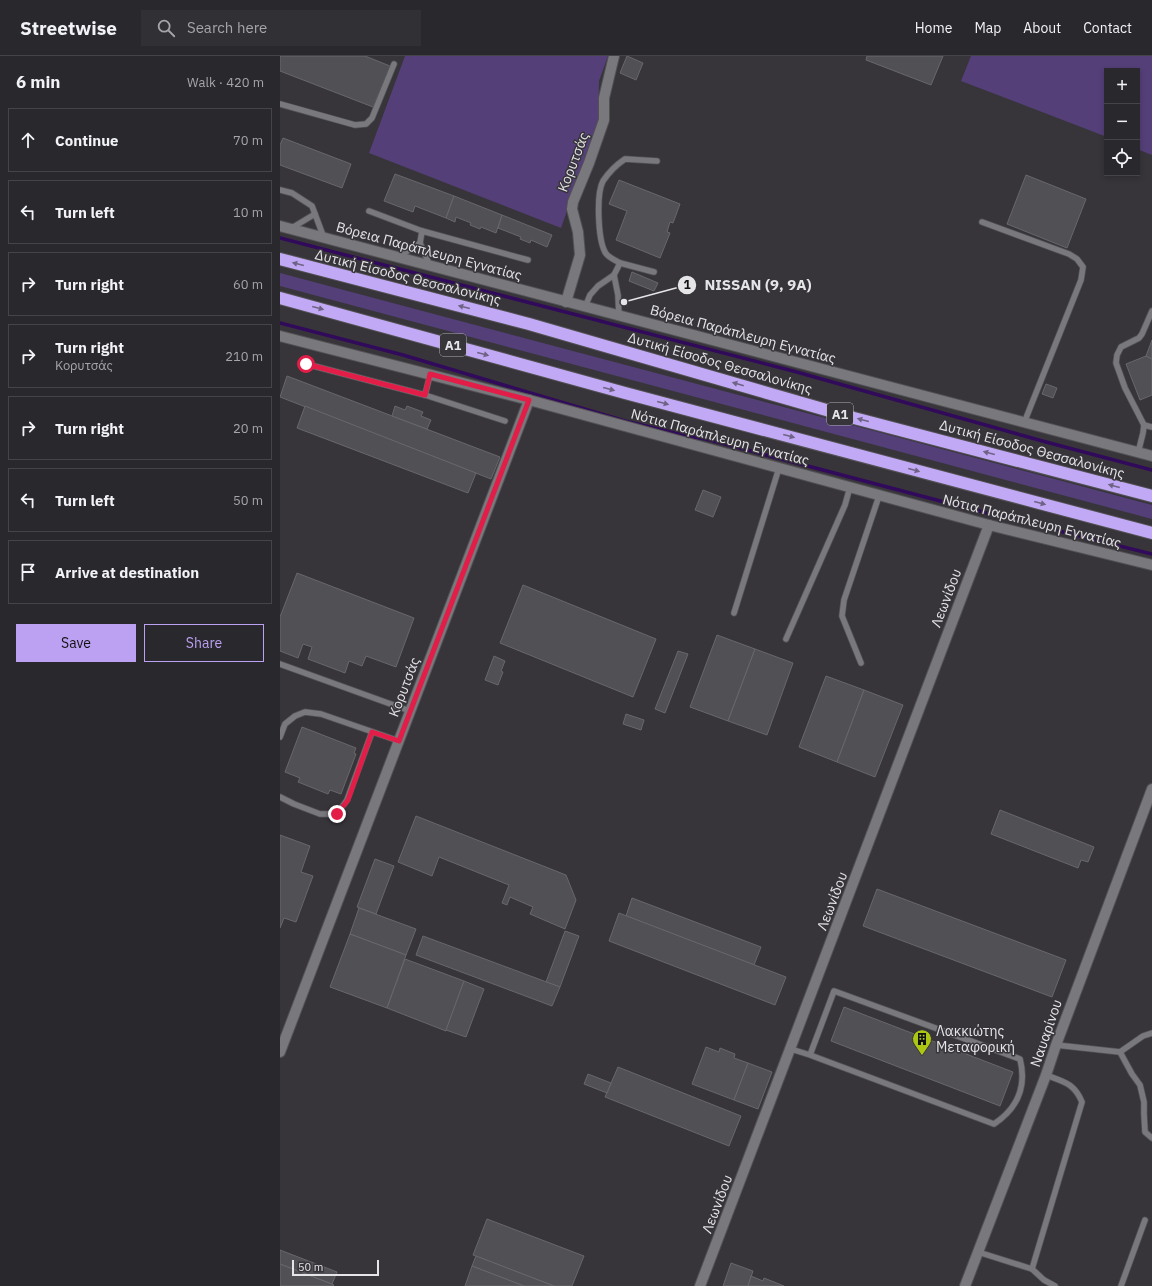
<!DOCTYPE html>
<meta charset="utf-8">
<style>
:root{--surface:#29282c;--page:#313034;--text:#f1f3f6;--muted:#a5a6a9;--line:#454448;--accent:#bca0f2}
body{margin:0;font-family:"IBM Plex Sans",sans-serif;background:var(--page);color:var(--text)}
.controls{position:absolute;right:12px;top:12px;display:grid;overflow:hidden;border-radius:0px;box-shadow:0 2px 6px #0003}
.controls button{width:36px;height:36px;display:grid;place-items:center;padding:0;border:0;border-bottom:1px solid var(--line);background:var(--surface);color:var(--text);font:20px sans-serif}
.scale{position:absolute;left:12px;bottom:10px;width:87px;box-sizing:border-box;padding-left:4px;border:2px solid #e5e4e7;border-top:0;font-size:11px;line-height:14px;white-space:nowrap;color:#e5e4e7;-webkit-text-stroke:3px #37353a;paint-order:stroke}
.stop{position:absolute;width:12px;height:12px;margin:-9px;border:3px solid #e11d48;border-radius:50%;background:#fff}
.stop.end{background:#e11d48;border-color:#fff;box-shadow:0 1px 4px #0008}
.list{margin:0;padding:0;list-style:none}
h2{display:flex;justify-content:space-between;align-items:center;height:52px;margin:0;padding:0 16px;font-size:17px}
h2 small{font-size:13px;font-weight:400;color:var(--muted)}
.list li{display:grid;grid-template-columns:26px 1fr auto;gap:12px;align-items:center;box-sizing:border-box;height:64px;margin:0 8px 8px;padding:0 8px;border:1px solid var(--line);border-radius:0px}
.list b{display:block;font-size:15px;white-space:nowrap}
.list p{margin:0;font-size:13px;white-space:nowrap;color:var(--muted)}
.list em{font-size:13px;font-style:normal;color:var(--muted)}
.actions{display:flex;gap:8px;padding:12px 16px}
.actions a{flex:1;padding:9px 0;border:1px solid var(--accent);border-radius:0px;text-align:center;font-size:14px;color:var(--accent)}
.actions .main{background:var(--accent);color:#111}
.icon{flex:none;width:22px;height:22px;fill:none;stroke:currentColor;stroke-width:2;stroke-linecap:round;stroke-linejoin:round}
.map{position:relative;flex:none;width:872px;height:1230px;overflow:hidden}
header{display:flex;align-items:center;gap:24px;box-sizing:border-box;height:56px;padding:0 20px;background:var(--surface);border-bottom:1px solid var(--line)}
header strong{font-size:19px}
nav{display:flex;gap:22px;margin-inline-start:auto;font-size:14px}
.search{width:280px;height:36px;background:var(--page);display:flex;align-items:center;gap:10px;box-sizing:border-box;padding:0 14px;border-radius:0px;color:var(--muted);font-size:15px}
main{display:flex}
aside{flex:1;background:var(--surface)}
.map>svg:first-child{display:block}
.green{fill:#543f78}
.lines{fill:none;stroke-linecap:round;stroke-linejoin:round}
.stream{stroke:#310a5b;stroke-width:3.5}
.building{fill:#515055;stroke:#68676c}
.service-casing{stroke:#525154;stroke-width:7}
.minor-casing{stroke:#525154;stroke-width:12}
.motorway-casing{stroke:#525154;stroke-width:14}
.service{stroke:#79787d;stroke-width:5.5}
.minor{stroke:#79787d;stroke-width:10}
.motorway{stroke:#c2a9f5;stroke-width:12}
.oneway{fill:#6f6385}
.route{stroke:#e11d48;stroke-width:5}
.labels{text-anchor:middle;dominant-baseline:central;stroke-width:3;stroke-linejoin:round;paint-order:stroke}
.shield{fill:#37353a;stroke:#b1b0b3;stroke-width:1}
.shield-label{font-size:13px;font-weight:bold;fill:#e5e4e7}
.street-label{font-size:14px;fill:#e5e4e7;stroke:#37353a}
.poi-label{font-size:14px;fill:#e5e4e7;stroke:#37353a;text-anchor:start}
.leader{fill:none;stroke:#e5e4e7;stroke-width:1.5}
.callout-dot{fill:#e5e4e7;stroke:#37353a;stroke-width:1.5}
.mark-label{font-size:12px;text-anchor:middle;font-weight:bold;fill:#111}
.callout-label{font-size:15px;text-anchor:middle;font-weight:bold;fill:#e5e4e7;stroke:#37353a;stroke-width:3;stroke-linejoin:round;paint-order:stroke}
</style>
<header>
<strong>Streetwise</strong>
<div class="search"><svg class="icon" aria-label="search" viewBox="0 0 24 24"><circle cx="10" cy="10" r="6"/><path d="M15 15l6 6"/></svg>Search here</div>
<nav><a>Home</a><a>Map</a><a>About</a><a>Contact</a></nav>
</header>
<main>
<aside>
<h2>6 min<small>Walk · 420 m</small></h2>
<ul class="list">
<li><svg class="icon" aria-label="ahead" viewBox="0 0 24 24"><path d="M12 20V5M6 11l6-6 6 6"/></svg><div><b>Continue</b></div><em>70 m</em></li>
<li><svg class="icon" aria-label="left" viewBox="0 0 24 24"><path d="M17 20v-9H6M10 6l-5 5 5 5"/></svg><div><b>Turn left</b></div><em>10 m</em></li>
<li><svg class="icon" aria-label="right" viewBox="0 0 24 24"><path d="M7 20v-9h11M14 6l5 5-5 5"/></svg><div><b>Turn right</b></div><em>60 m</em></li>
<li><svg class="icon" aria-label="right" viewBox="0 0 24 24"><path d="M7 20v-9h11M14 6l5 5-5 5"/></svg><div><b>Turn right</b><p>Κορυτσάς</p></div><em>210 m</em></li>
<li><svg class="icon" aria-label="right" viewBox="0 0 24 24"><path d="M7 20v-9h11M14 6l5 5-5 5"/></svg><div><b>Turn right</b></div><em>20 m</em></li>
<li><svg class="icon" aria-label="left" viewBox="0 0 24 24"><path d="M17 20v-9H6M10 6l-5 5 5 5"/></svg><div><b>Turn left</b></div><em>50 m</em></li>
<li><svg class="icon" aria-label="arrive" viewBox="0 0 24 24"><path d="M6 21V4h12l-3 4 3 4H6"/></svg><div><b>Arrive at destination</b></div></li>
</ul>
<div class="actions"><a class="main">Save</a><a>Share</a></div>
</aside>
<div class="map">
<svg width="872" height="1230" viewBox="0 0 872 1230">
<rect width="100%" height="100%" fill="#37353a"/>
<!-- green -->
<g class="green">
<polygon points="125,0 328,0 319,25 318,65 281,172 89,97"/>
<polygon points="691,0 872,0 872,99 857,93 857,15 827,15 827,81 681,25"/>
<polygon points="0,217 872,449 872,463 0,230"/>
</g>
<g class="lines">
<!-- stream -->
<g class="stream">
<polyline points="0,182 513,315 766,386 872,414"/>
<polyline points="0,267 123,299 345,365 407,380 426,383 683,451 872,498"/>
</g>
</g>
<!-- building -->
<g class="building">
<polygon points="0,0 85,0 110,10 93,51 0,15"/>
<polygon points="347,0 363,7 356,24 340,17"/>
<polygon points="587,0 663,0 651,29 586,4"/>
<polygon points="3,82 71,108 62,132 0,109 0,89"/>
<polygon points="115,118 174,140 166,162 135,150 133,156 104,145"/>
<polygon points="746,119 806,143 787,192 727,168"/>
<polygon points="339,124 400,148 393,167 390,166 387,176 390,177 380,202 336,184 347,155 329,148"/>
<polygon points="174,140 222,159 216,177 201,171 200,173 190,169 191,167 176,161 175,166 166,162"/>
<polygon points="222,159 272,179 267,191 251,184 250,187 240,183 241,181 218,172"/>
<polygon points="352,216 378,227 374,235 349,225"/>
<polygon points="872,284 872,303 866,300"/>
<polygon points="866,300 872,303 872,339 860,344 846,308"/>
<polygon points="7,320 220,401 211,423 0,341"/>
<polygon points="766,328 777,332 773,342 762,338"/>
<polygon points="25,350 196,417 188,437 17,372"/>
<polygon points="115,350 125,354 127,350 143,356 141,360 151,364 147,373 112,360"/>
<polygon points="423,434 441,441 433,461 415,454"/>
<polygon points="17,517 134,562 116,611 86,600 82,610 69,605 65,617 28,603 32,591 23,588 18,602 0,595 0,561"/>
<polygon points="243,529 376,583 353,641 220,587"/>
<polygon points="437,579 475,593 448,665 410,651"/>
<polygon points="475,593 513,607 487,679 448,665"/>
<polygon points="398,595 408,598 385,657 375,653"/>
<polygon points="214,600 225,605 221,615 223,616 218,629 205,624"/>
<polygon points="546,620 584,634 557,706 519,691"/>
<polygon points="584,634 623,649 595,721 557,706"/>
<polygon points="346,658 364,664 361,674 343,668"/>
<polygon points="22,671 76,692 74,697 76,698 61,738 50,734 48,738 18,726 20,722 5,716"/>
<polygon points="720,754 814,791 808,806 801,804 798,812 711,778"/>
<polygon points="136,760 286,819 296,844 285,873 250,858 253,851 230,841 227,849 222,847 229,829 159,801 152,820 118,806"/>
<polygon points="0,779 30,790 21,816 33,820 16,866 4,862 0,872"/>
<polygon points="95,803 114,810 96,858 77,851"/>
<polygon points="597,833 786,904 772,941 583,870"/>
<polygon points="352,842 481,891 474,909 346,860"/>
<polygon points="79,852 136,873 126,899 70,878"/>
<polygon points="339,857 506,921 495,949 329,885"/>
<polygon points="285,875 299,880 280,931 266,926"/>
<polygon points="70,878 126,899 107,952 50,931"/>
<polygon points="143,880 280,931 272,950 136,899"/>
<polygon points="125,903 184,925 166,975 107,952"/>
<polygon points="184,925 204,933 186,981 166,974"/>
<polygon points="564,951 733,1016 720,1050 551,985"/>
<polygon points="426,991 439,996 440,992 455,998 454,1002 468,1007 454,1044 412,1028"/>
<polygon points="468,1007 492,1016 478,1053 454,1044"/>
<polygon points="338,1011 461,1060 449,1090 325,1041"/>
<polygon points="308,1018 331,1027 327,1037 304,1028"/>
<polygon points="207,1163 304,1200 292,1230 274,1230 193,1199"/>
<polygon points="0,1194 57,1216 52,1228 0,1208"/>
<polygon points="196,1200 274,1230 244,1230 192,1210"/>
<polygon points="451,1207 473,1215 468,1230 443,1230"/>
<polygon points="0,1208 54,1229 53,1230 0,1230"/>
<polygon points="192,1210 244,1230 185,1230"/>
<polygon points="471,1220 483,1225 484,1222 504,1230 468,1230"/>
</g>
<g class="lines">
<defs>
<g id="service">
<polyline points="0,48 75,69 86,68 92,62 114,8"/>
<polyline points="0,134 12,137 32,150 44,182"/>
<polyline points="89,155 142,175"/>
<polyline points="702,166 789,198 797,203 803,211 801,224 744,367"/>
<polyline points="10,173 35,158"/>
<polyline points="140,187 142,175 248,204"/>
<polyline points="118,201 140,187 150,210"/>
<polyline points="340,207 374,216"/>
<polyline points="334,219 338,239 339,260"/>
<path d="M305 251 310 239 318 230 334 219 340 207C335 204 327 201 325 196 318 183 316 138 323 125 329 116 336 109 345 103L377 105"/>
<polyline points="26,308 145,339 225,365"/>
<polyline points="145,339 150,319"/>
<polyline points="864,369 872,371"/>
<polyline points="858,397 863,377 864,369 845,332 836,307 837,299 841,291 859,282 862,278 872,255"/>
<polyline points="454,557 499,412"/>
<polyline points="506,583 565,449 570,431"/>
<polyline points="581,607 562,560 564,544 599,440"/>
<polyline points="0,608 130,655"/>
<polyline points="0,681 5,668 15,660 25,656 41,658 119,685"/>
<polyline points="0,741 14,748 40,758 57,758 67,744 92,676"/>
<polyline points="776,989 840,996 863,980 872,977"/>
<path d="M511 993 530 999 714 1068C738 1052 747 1031 740 1003L554 935 530 999"/>
<polyline points="840,996 852,1018 860,1029 864,1046 864,1058 865,1076 872,1082"/>
<polyline points="698,1196 752,1213 764,1224 775,1230"/>
<path d="M752 1213 802 1046C794 1027 784 1026 766 1019"/>
<polyline points="841,1230 865,1164"/>
</g>
<g id="minor">
<polyline points="0,170 872,400"/>
<polyline points="286,246 300,199 298,176 292,153 293,146 309,107 324,64 324,42 334,0"/>
<polyline points="0,280 249,344 709,469 872,509"/>
<polyline points="0,996 249,344"/>
<polyline points="420,1230 709,469"/>
<polyline points="685,1230 766,1019 776,989 872,733"/>
</g>
<g id="motorway">
<polyline points="0,203 249,268 574,362 872,440"/>
<polyline points="0,242 345,337 872,477"/>
</g>
</defs>
<!-- service casing -->
<use href="#service" class="service-casing"/>
<!-- minor casing -->
<use href="#minor" class="minor-casing"/>
<!-- motorway casing -->
<use href="#motorway" class="motorway-casing"/>
<!-- service -->
<use href="#service" class="service"/>
<!-- minor -->
<use href="#minor" class="minor"/>
<!-- motorway -->
<use href="#motorway" class="motorway"/>
</g>
<!-- one-way arrows -->
<defs><path id="oneway-solid" d="M-6-.8H1V-3.2L6.5 0L1 3.2V.8H-6Z"/></defs>
<g class="oneway">
<use href="#oneway-solid" transform="translate(18 208) rotate(-166)"/>
<use href="#oneway-solid" transform="translate(184 251) rotate(-166)"/>
<use href="#oneway-solid" transform="translate(38 252) rotate(15)"/>
<use href="#oneway-solid" transform="translate(203 298) rotate(15)"/>
<use href="#oneway-solid" transform="translate(458 328) rotate(-164)"/>
<use href="#oneway-solid" transform="translate(329 333) rotate(15)"/>
<use href="#oneway-solid" transform="translate(383 347) rotate(15)"/>
<use href="#oneway-solid" transform="translate(583 364) rotate(-165)"/>
<use href="#oneway-solid" transform="translate(509 380) rotate(15)"/>
<use href="#oneway-solid" transform="translate(709 397) rotate(-165)"/>
<use href="#oneway-solid" transform="translate(634 414) rotate(15)"/>
<use href="#oneway-solid" transform="translate(834 430) rotate(-165)"/>
<use href="#oneway-solid" transform="translate(760 447) rotate(15)"/>
</g>
<g class="lines">
<!-- route -->
<polyline class="route" points="26,308 145,339 150,318 249,344 119,685 92,676 68,744 57,758"/>
</g>
<!-- icons -->
<defs>
<symbol id="building-pin" viewBox="-11 -11 22 30"><path d="M0 17L-7.5 6A9.5 9.5 0 1 1 7.5 6Z" fill="#acc613" stroke="#37353a"/><path d="M-4-6H4V6H1V3H-1V6H-4ZM-2.5-4.3h1.7v1.8h-1.7ZM.8-4.3h1.7v1.8H.8ZM-2.5-1h1.7V.8h-1.7ZM.8-1h1.7V.8H.8Z" fill="#111"/></symbol>
</defs>
<g fill-rule="evenodd">
<use href="#building-pin" x="631" y="972" width="22" height="30"/>
</g>
<g class="labels">
<!-- shield labels -->
<g class="shield">
<rect x="160" y="278" width="26" height="22" rx="3"/>
<rect x="547" y="347" width="26" height="22" rx="3"/>
</g>
<g class="shield-label">
<text x="173" y="289">Α1</text>
<text x="560" y="358">Α1</text>
</g>
<!-- street labels -->
<g class="street-label">
<text transform="translate(293 106) rotate(-69)">Κορυτσάς</text>
<text transform="translate(149 195) rotate(15)">Βόρεια Παράπλευρη Εγνατίας</text>
<text transform="translate(128 221) rotate(14)">Δυτική Είσοδος Θεσσαλονίκης</text>
<text transform="translate(463 278) rotate(15)">Βόρεια Παράπλευρη Εγνατίας</text>
<text transform="translate(440 307) rotate(16)">Δυτική Είσοδος Θεσσαλονίκης</text>
<text transform="translate(440 381) rotate(15)">Νότια Παράπλευρη Εγνατίας</text>
<text transform="translate(752 393) rotate(15)">Δυτική Είσοδος Θεσσαλονίκης</text>
<text transform="translate(752 465) rotate(14)">Νότια Παράπλευρη Εγνατίας</text>
<text transform="translate(666 542) rotate(-69)">Λεωνίδου</text>
<text transform="translate(124 631) rotate(-69)">Κορυτσάς</text>
<text transform="translate(552 845) rotate(-69)">Λεωνίδου</text>
<text transform="translate(766 977) rotate(-71)">Ναυαρίνου</text>
<text transform="translate(437 1148) rotate(-69)">Λεωνίδου</text>
</g>
<!-- poi labels -->
<g class="poi-label">
<text x="656" y="975">Λακκιώτης<tspan x="656" dy="16">Μεταφορική</tspan></text>
</g>
</g>
<!-- callouts -->
<path class="leader" d="M344 246L407 229"/>
<g class="callout-dot">
<circle cx="344" cy="246" r="4"/>
<circle cx="407" cy="229" r="10"/>
</g>
<g class="mark-label">
<text x="407" y="233">1</text>
</g>
<g class="callout-label">
<text x="478" y="234">NISSAN (9, 9Α)</text>
</g>
</svg>
<div class="controls">
<button>+</button>
<button>−</button>
<button><svg class="icon" aria-label="locate" viewBox="0 0 24 24"><circle cx="12" cy="12" r="6"/><path d="M12 2v4M12 18v4M2 12h4M18 12h4"/></svg></button>
</div>
<div class="scale">50 m</div>
<div class="stop" style="left:26px;top:308px"></div>
<div class="stop end" style="left:57px;top:758px"></div>
</div>
</main>
